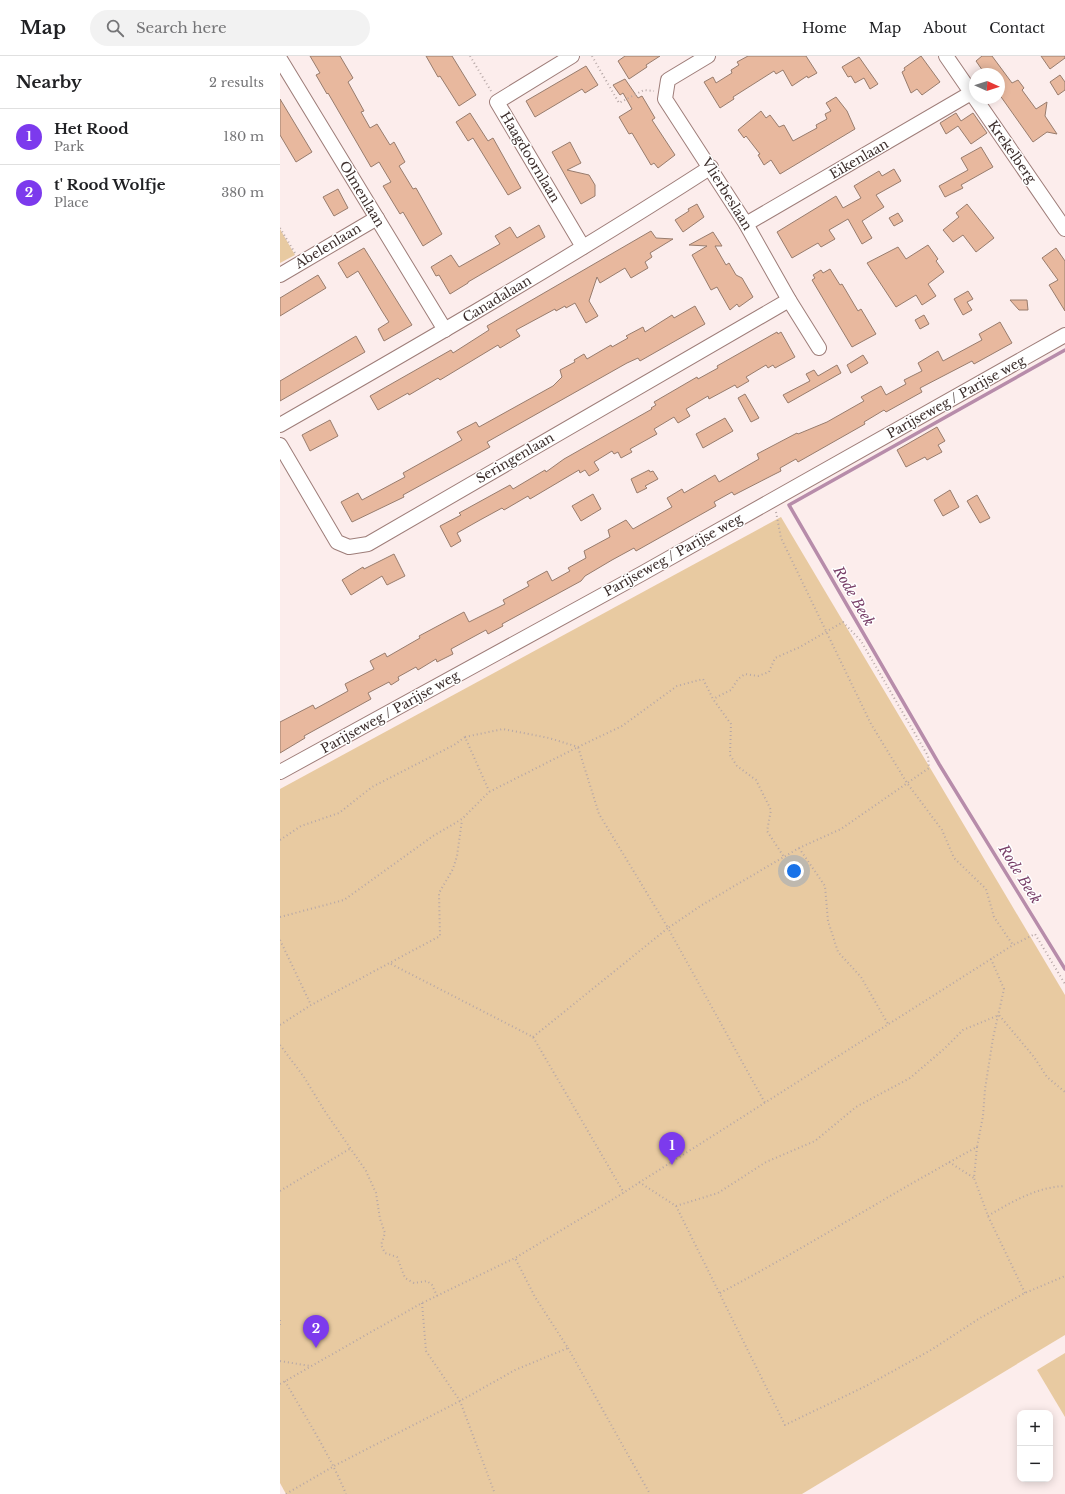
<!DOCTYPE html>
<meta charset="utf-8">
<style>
:root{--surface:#fff;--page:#f2f2f2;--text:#202124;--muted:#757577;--line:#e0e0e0;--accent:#7c3aed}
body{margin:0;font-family:"Libre Baskerville",serif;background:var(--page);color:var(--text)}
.controls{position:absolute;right:12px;bottom:12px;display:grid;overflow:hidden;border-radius:8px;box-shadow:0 2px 10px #0003}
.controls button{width:36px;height:36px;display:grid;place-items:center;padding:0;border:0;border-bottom:1px solid var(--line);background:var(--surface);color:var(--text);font:20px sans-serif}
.compass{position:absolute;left:689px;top:12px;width:36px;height:36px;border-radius:50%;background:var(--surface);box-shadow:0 2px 10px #0003;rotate:93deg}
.you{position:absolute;left:514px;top:815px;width:14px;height:14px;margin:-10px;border:3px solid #fff;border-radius:50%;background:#1a73e8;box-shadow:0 0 0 6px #1a73e833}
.badge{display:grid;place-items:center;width:26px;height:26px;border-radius:50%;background:var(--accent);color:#fff;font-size:13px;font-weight:700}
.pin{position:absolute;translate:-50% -33px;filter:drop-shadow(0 1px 2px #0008)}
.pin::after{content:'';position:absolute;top:21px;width:14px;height:12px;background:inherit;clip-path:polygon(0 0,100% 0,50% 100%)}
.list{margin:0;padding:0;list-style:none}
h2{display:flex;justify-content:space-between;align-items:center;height:52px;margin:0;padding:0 16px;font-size:17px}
h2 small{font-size:13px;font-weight:400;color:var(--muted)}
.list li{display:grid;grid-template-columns:26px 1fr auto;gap:12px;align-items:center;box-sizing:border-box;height:56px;padding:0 16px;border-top:1px solid var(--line)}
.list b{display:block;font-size:15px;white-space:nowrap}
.list p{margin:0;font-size:13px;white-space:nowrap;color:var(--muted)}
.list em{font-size:13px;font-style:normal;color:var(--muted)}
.icon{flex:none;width:22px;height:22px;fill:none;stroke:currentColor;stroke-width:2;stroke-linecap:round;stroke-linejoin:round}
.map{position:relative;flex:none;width:785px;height:1438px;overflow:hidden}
header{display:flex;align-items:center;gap:24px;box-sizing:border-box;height:56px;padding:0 20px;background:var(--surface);border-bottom:1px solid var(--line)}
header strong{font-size:19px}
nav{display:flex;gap:22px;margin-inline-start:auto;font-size:14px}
.search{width:280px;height:36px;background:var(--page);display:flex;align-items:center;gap:10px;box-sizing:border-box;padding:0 14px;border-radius:22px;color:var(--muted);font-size:15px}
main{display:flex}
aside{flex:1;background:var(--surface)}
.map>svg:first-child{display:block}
.green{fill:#e8caa1}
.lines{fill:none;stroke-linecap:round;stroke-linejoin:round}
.stream{stroke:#b78caa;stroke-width:3.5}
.building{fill:#e8b89e;stroke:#987c6d}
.minor-casing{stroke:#9e7d79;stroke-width:16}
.path{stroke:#b6a7a6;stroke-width:2;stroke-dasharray:1 3;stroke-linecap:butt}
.minor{stroke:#fff;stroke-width:14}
.labels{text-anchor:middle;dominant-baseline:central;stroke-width:3;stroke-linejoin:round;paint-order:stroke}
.street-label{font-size:13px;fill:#3c2e2c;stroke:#fff}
.water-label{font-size:14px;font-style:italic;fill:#783f68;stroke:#fff}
</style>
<header>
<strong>Map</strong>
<div class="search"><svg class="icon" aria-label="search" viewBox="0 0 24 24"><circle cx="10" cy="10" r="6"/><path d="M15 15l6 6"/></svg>Search here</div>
<nav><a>Home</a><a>Map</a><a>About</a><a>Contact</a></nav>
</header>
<main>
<aside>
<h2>Nearby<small>2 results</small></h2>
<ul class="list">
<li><span class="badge">1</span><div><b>Het Rood</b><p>Park</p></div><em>180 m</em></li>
<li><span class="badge">2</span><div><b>t' Rood Wolfje</b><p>Place</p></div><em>380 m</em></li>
</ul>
</aside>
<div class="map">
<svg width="785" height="1438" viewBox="0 0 785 1438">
<rect width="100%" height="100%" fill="#fcedec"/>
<!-- green -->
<g class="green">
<polygon points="0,173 15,199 0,207"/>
<polygon points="501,461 785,939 785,1279 522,1438 6,1438 0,1427 0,733"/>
<polygon points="785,1297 785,1361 757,1314"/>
</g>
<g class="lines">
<!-- stream -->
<polyline class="stream" points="785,294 509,449 659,708 785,913"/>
</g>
<!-- building -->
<g class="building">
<polygon points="30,0 60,0 73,22 68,26 84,55 81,56 90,72 97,68 110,89 114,86 125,106 119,110 133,133 136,132 162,178 143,190 123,156 120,158 103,130 111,126 99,106 91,111 48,37 47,38 36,19 40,17"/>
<polygon points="146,0 172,0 196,39 179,50 160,20 158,21"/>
<polygon points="345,0 380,0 366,9 367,11 349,23 338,5"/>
<polygon points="468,0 526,0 537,17 528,22 527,20 512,30 503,14 496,18 494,15 453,41 454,43 440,52 424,26 433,21 436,27 452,17 451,14 459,9 457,6"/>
<polygon points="641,0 660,26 642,39 637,33 631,37 622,16 625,14 624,12"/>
<polygon points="702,0 712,0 732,27 738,24 744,32 742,34 756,53 767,46 765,60 777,78 767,76 753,86 719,38 719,18 705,18 696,5"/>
<polygon points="761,0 785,0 785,2 770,13"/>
<polygon points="579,1 598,28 590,33 584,22 575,27 571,20 568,21 562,11"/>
<polygon points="306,10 318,29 305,37 302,33 255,61 246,45"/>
<polygon points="780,19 785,26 785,34 778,39 770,26"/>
<polygon points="345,23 358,42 362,40 375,62 372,64 395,99 378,112 374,107 371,109 352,77 349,78 339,61 352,53 343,37 340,39 333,29"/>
<polygon points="556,41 567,55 575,73 500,118 491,104 484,109 478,99 480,98 466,80 464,82 458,74 481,55 486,62 490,59 499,71 504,69 513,85 537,72 536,69 547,63 545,58 551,55 546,47"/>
<polygon points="0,43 32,96 16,106 0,79"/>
<polygon points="190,57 208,85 213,82 241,132 228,139 193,82 188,85 176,66"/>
<polygon points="676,57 681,65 693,57 707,77 691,88 678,70 666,78 660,67"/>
<polygon points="290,86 301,107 287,114 309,119 315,129 315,140 301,148 272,96"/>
<polygon points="701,91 713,111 681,129 683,132 665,141 659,130 688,114 681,102"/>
<polygon points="614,113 621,125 596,139 604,151 582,165 592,182 582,188 568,163 549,174 555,183 541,191 538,187 512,202 497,176 556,140 563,152 581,142 574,130 599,115 602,120"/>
<polygon points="58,133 68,152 54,160 43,141"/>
<polygon points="417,148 424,161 403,176 395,164 409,155 408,153"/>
<polygon points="687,148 714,182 696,196 683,179 673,186 663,174 679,161 676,157"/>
<polygon points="618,157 623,165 614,170 609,162"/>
<polygon points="259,169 265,181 188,226 188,227 170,238 159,219 156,220 151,211 171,199 179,211 220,188 215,180 230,171 237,182"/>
<polygon points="371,175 376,182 393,183 370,197 372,201 365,206 368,212 351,222 345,212 320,227 317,221 309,245 318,260 306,267 295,247 286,252 285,250 276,255 275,253 236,274 240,280 220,292 218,289 160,324 158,322 129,339 128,337 98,354 90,340 171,294 173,297 209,274 207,270"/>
<polygon points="433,176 442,190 435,190 446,209 449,207 456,219 462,222 473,241 459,251 457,248 450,254 437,231 431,234 412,199 427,190 409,189"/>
<polygon points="648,189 658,203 656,205 664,216 648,228 656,240 642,249 636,239 616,251 587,207 618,191 626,203"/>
<polygon points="84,192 132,269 104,285 98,273 109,266 102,255 78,215 67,222 58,207"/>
<polygon points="776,192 785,205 785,255 769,229 778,224 762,202"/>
<polygon points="550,213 560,229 562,228 578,255 581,253 596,278 572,291 532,224 535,222 533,219 541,214 543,217"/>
<polygon points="38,219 46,232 0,260 0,242"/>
<polygon points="688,235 693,243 687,246 692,254 683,259 674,243"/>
<polygon points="730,244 747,244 748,254 739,254"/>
<polygon points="415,250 425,268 360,305 358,302 347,307 207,386 210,391 123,439 124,441 72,466 61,446 78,437 82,444 125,421 123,417 182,384 177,376 196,366 199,371 273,330 282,321 280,314 295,306 294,304 304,298 307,303 331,289 332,291 348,282 346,280 363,271 365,276 392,259 394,262"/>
<polygon points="644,259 649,268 640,273 635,264"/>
<polygon points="720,266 732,287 694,308 692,305 640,332 642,336 606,356 604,354 584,366 585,368 518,406 516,403 500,412 501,415 493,419 454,439 452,436 434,446 436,450 356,495 354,492 332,504 305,520 301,525 222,568 223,570 208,578 206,574 171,593 173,598 157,606 156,603 138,614 136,611 118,621 119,624 111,629 109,626 88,637 91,643 24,680 25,682 0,697 0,666 33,649 35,653 68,635 65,628 94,613 90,605 105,597 107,601 140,582 139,580 184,556 189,566 225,548 223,544 249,530 247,526 267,515 272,525 290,515 288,512 306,502 304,495 330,481 328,474 346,464 353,473 392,451 387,442 402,433 404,437 435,419 439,426 479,403 477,398 517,377 518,378 547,366 584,345 581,341 601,330 606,339 626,328 624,324 642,315 638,307 658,295 663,305 702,284 699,278"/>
<polygon points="497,276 498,278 501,276 515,301 495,312 493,309 488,312 486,309 466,321 469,325 457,332 455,329 429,343 428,340 406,353 410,360 398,367 394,361 374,373 377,378 350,393 352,396 341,402 338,396 334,398 332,395 314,406 319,414 309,420 305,414 300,417 299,414 250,443 248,440 224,454 222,452 200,464 177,477 181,485 171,491 160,470 181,459 179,457 230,429 233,433 265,414 266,416 284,403 372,353 371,352 376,349 374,346 417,321 418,323 438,312 437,310"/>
<polygon points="76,280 85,296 0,345 0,325"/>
<polygon points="583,299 588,307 571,317 567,309"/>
<polygon points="557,309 561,317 508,347 503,339 530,325 526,318 534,314 538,320"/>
<polygon points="465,338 479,362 471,366 458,342"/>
<polygon points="445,362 453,375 423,392 416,378"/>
<polygon points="50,364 58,380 30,395 22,379"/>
<polygon points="657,371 665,385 658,389 662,396 647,404 645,401 626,411 617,394"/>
<polygon points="369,414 370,416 373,415 378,423 365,430 367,432 357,437 351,423"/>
<polygon points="670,434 679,451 663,460 654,444"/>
<polygon points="313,438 321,453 301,465 292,450"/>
<polygon points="697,439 710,462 700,467 687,445"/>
<polygon points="114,498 125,520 107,529 102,520 71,539 62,524 83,511 84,513"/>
</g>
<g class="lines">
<defs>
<g id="minor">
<polyline points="292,0 217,46 303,191"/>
<polyline points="428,0 388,24 385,43 466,168 509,244 539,292"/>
<polyline points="666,0 785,173"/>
<polyline points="0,3 165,274"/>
<polyline points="466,168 691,37"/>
<polyline points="0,219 97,162"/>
<path d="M0 369C145 286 290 202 431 111"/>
<polyline points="0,389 57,486 69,491 88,488 509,244"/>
<polyline points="0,716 363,517 785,279"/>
</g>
</defs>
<!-- minor casing -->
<use href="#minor" class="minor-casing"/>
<!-- path -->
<g class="path">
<polyline points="190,0 211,35"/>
<polyline points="312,0 339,47 364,34 374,35"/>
<polyline points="0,172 15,197"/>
<polyline points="496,456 501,482 591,668 627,727 662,774 674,802 706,833 714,861 733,889"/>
<polyline points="185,681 223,673 269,682 298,691 342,670 397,630 423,623 433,643 451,668 450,699 457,710 476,724 491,754 487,775 504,801"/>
<polyline points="0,784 21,770 59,757 92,731 174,689 185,681 209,735"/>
<polyline points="519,792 545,830 548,865 558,896 581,921 608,968"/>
<polyline points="0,861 64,844 153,780 182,763 209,736 298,691 319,758 388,872 422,849 519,792 561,773 649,712 648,700 581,585 563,566 520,591 495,602 489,616 478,620 465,618 458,623 451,634 433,643"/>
<polyline points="0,884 31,949"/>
<polyline points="111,908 253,981 344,1137"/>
<polyline points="0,969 31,949 160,880 159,837 173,813 177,800 182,764"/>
<polyline points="253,981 388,872 485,1047"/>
<polyline points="0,989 24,1021 44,1054 86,1115 96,1137 100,1163 105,1177 101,1189 105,1197 117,1201 125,1222 134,1227 147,1225 152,1229 157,1240"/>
<polyline points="697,1091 694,1122 708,1160 745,1237"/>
<polyline points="669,1106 694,1122"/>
<polyline points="359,1126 396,1150 505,1369 586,1330 651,1294 700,1262 745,1237 785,1220"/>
<polyline points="0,1135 71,1092"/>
<polyline points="396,1150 438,1137 486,1106 535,1085 576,1051 630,1022 664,993 683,974 719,959 754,1001 767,1021 785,1036"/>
<path d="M708 1160C731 1146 757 1131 785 1130"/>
<path d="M440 1237C527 1191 610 1138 697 1091L703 1060 705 1033 713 982 724 933 711 903"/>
<polyline points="142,1247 146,1295 180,1345 215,1438"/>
<polyline points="0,1264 0,1272"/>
<polyline points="288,1292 370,1438"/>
<polyline points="0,1305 30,1310"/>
<path d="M5 1325C26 1362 50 1399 66 1438"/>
<polyline points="0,1328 142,1247 235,1202 335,1142 733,889 755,878 785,928"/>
<polyline points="6,1438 54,1410 180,1345 235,1314 288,1292 255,1241 235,1202"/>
</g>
<!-- minor -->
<use href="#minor" class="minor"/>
</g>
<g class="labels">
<!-- street labels -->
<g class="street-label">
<text transform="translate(732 96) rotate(55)">Krekelberg</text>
<text transform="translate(250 101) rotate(59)">Haagdoornlaan</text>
<text transform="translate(579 103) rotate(-30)">Eikenlaan</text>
<text transform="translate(82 138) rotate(59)">Olmenlaan</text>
<text transform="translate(447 138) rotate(58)">Vlierbeslaan</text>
<text transform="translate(48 190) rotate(-31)">Abelenlaan</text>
<text transform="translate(217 243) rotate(-31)">Canadalaan</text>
<text transform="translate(676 341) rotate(-29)">Parijseweg / Parijse weg</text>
<text transform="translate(235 402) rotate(-30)">Seringenlaan</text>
<text transform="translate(393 499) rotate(-29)">Parijseweg / Parijse weg</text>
<text transform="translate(110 656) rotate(-29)">Parijseweg / Parijse weg</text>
</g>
<!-- water labels -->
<g class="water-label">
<text transform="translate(574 540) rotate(60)">Rode Beek</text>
<text transform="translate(740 818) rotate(58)">Rode Beek</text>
</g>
</g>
</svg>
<div class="controls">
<button>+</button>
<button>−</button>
</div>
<svg class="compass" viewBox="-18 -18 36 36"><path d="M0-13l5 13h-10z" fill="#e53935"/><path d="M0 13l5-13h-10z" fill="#757577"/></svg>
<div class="you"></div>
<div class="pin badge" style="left:392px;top:1109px">1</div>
<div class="pin badge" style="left:36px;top:1292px">2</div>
</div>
</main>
